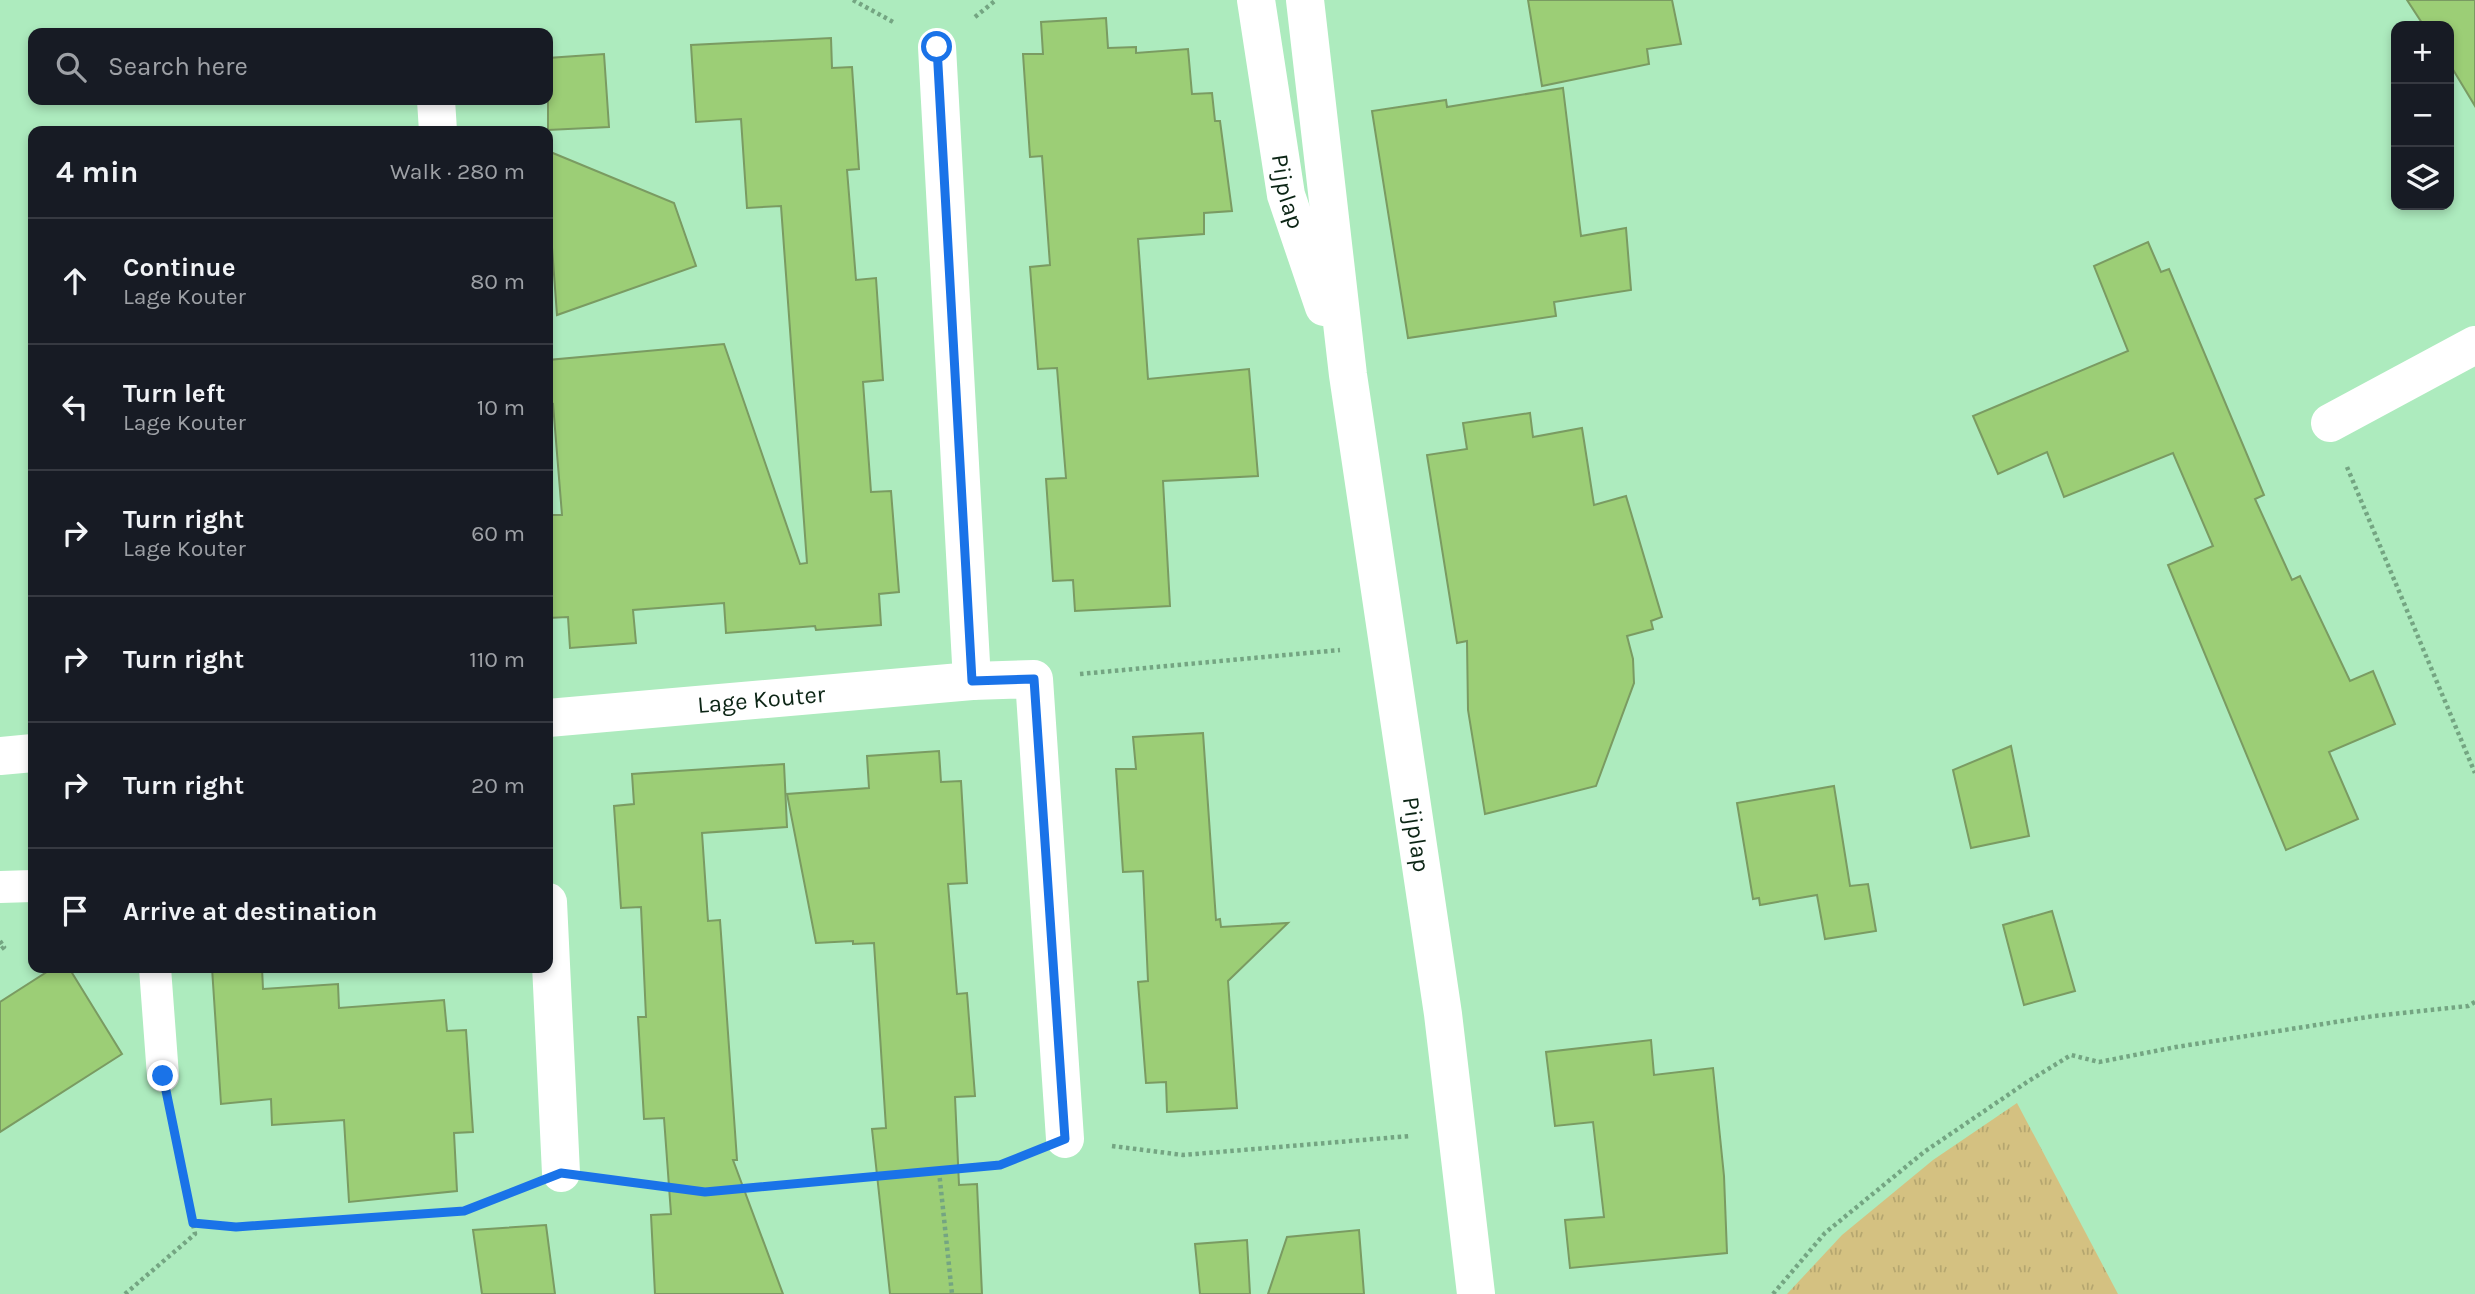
<!DOCTYPE html>
<meta charset="utf-8">
<style>
:root{--surface:#171b24;--page:#20242c;--text:#f1f3f6;--muted:#9ea1a6;--line:#363941}
body{margin:0;font-family:Karla,sans-serif;background:var(--page);color:var(--text)}
.controls{position:absolute;right:21px;top:21px;display:grid;overflow:hidden;border-radius:14px;box-shadow:0 4px 10px #0003}
.controls button{width:63px;height:63px;display:grid;place-items:center;padding:0;border:0;border-bottom:2px solid var(--line);background:var(--surface);color:var(--text);font:35px sans-serif}
.stop{position:absolute;width:21px;height:21px;margin:-16px;border:5px solid #1a73e8;border-radius:50%;background:#fff}
.stop.end{background:#1a73e8;border-color:#fff;box-shadow:0 2px 7px #0008}
.list{margin:0;padding:0;list-style:none}
h2{display:flex;justify-content:space-between;align-items:center;height:91px;margin:0;padding:0 28px;font-size:30px}
h2 small{font-size:23px;font-weight:400;color:var(--muted)}
.list li{display:grid;grid-template-columns:46px 1fr auto;gap:21px;align-items:center;box-sizing:border-box;height:126px;padding:0 28px;border-top:2px solid var(--line)}
.list b{display:block;font-size:26px;white-space:nowrap}
.list p{margin:0;font-size:23px;white-space:nowrap;color:var(--muted)}
.list em{font-size:23px;font-style:normal;color:var(--muted)}
.icon{flex:none;width:38px;height:38px;fill:none;stroke:currentColor;stroke-width:2;stroke-linecap:round;stroke-linejoin:round}
.map{position:relative;flex:none;width:2475px;height:1294px;overflow:hidden}
.search{position:absolute;background:var(--surface);box-shadow:0 4px 10px #0003;left:28px;top:28px;width:525px;height:77px;display:flex;align-items:center;gap:18px;box-sizing:border-box;padding:0 24px;border-radius:14px;color:var(--muted);font-size:26px}
.panel{position:absolute;background:var(--surface);box-shadow:0 4px 10px #0003;left:28px;top:126px;width:525px;height:847px;border-radius:14px}
.map>svg:first-child{display:block}
.grass{fill:url(#grass-tufts)}
.building{fill:#9cce76;stroke:#7a9b62;stroke-width:2}
.lines{fill:none;stroke-linecap:round;stroke-linejoin:round}
.path{stroke:#74a582;stroke-width:4.5;stroke-dasharray:3.5 3.5;stroke-linecap:butt}
.lane{stroke:#fff;stroke-width:32}
.street{stroke:#fff;stroke-width:38}
.route{stroke:#1a73e8;stroke-width:9}
.labels{text-anchor:middle;dominant-baseline:central;stroke-width:5;stroke-linejoin:round;paint-order:stroke}
.street-label{font-size:24px;fill:#0c2515;stroke:#baf9cb}
</style>
<div class="map">
<svg width="2475" height="1294" viewBox="0 0 2475 1294">
<defs>
<pattern id="grass-tufts" width="24" height="20" patternUnits="userSpaceOnUse" patternTransform="scale(1.75)"><rect width="24" height="20" fill="#d4c181"/><path d="M3 7l-1-3M5 7V3M7 7l1-3M15 17l-1-3M17 17v-4M19 17l1-3" fill="none" stroke="#b5a66f"/></pattern>
</defs>
<rect width="100%" height="100%" fill="#adebbe"/>
<!-- grass -->
<polygon class="grass" points="2017,1103 2118,1294 1787,1294 1842,1235 1933,1160"/>
<!-- building -->
<g class="building">
<polygon points="1528,0 1672,0 1681,44 1647,49 1649,64 1542,86"/>
<polygon points="2407,0 2475,0 2475,106 2449,63 2449,26 2424,26"/>
<polygon points="1106,18 1108,48 1136,47 1136,53 1188,49 1192,94 1212,93 1215,121 1220,121 1232,211 1204,213 1204,234 1138,239 1148,379 1249,369 1258,476 1163,481 1170,606 1075,611 1073,580 1053,581 1046,479 1066,478 1057,368 1038,369 1030,267 1050,265 1042,156 1030,157 1023,54 1043,54 1041,22"/>
<polygon points="831,38 832,68 852,67 859,169 847,170 856,280 876,278 883,380 863,382 871,492 891,491 899,592 879,594 881,625 816,630 815,626 726,633 724,603 633,610 636,643 570,648 568,617 548,618 548,515 562,515 553,404 548,405 548,360 724,344 800,564 807,563 781,206 747,208 741,119 696,122 691,45"/>
<polygon points="604,54 609,127 548,130 548,58"/>
<polygon points="1563,88 1581,236 1626,228 1631,290 1554,302 1556,316 1408,338 1372,111 1446,100 1447,107"/>
<polygon points="548,151 674,203 696,266 557,315 548,193"/>
<polygon points="2148,242 2161,272 2169,269 2264,495 2255,499 2292,580 2300,576 2350,681 2373,671 2395,724 2329,752 2358,819 2286,850 2168,565 2213,546 2173,453 2064,497 2047,452 1998,474 1973,416 2128,351 2094,266"/>
<polygon points="1530,413 1533,437 1582,428 1594,505 1626,496 1662,617 1651,621 1653,629 1627,636 1633,659 1634,683 1596,786 1485,814 1468,710 1467,641 1457,643 1427,455 1467,449 1463,423"/>
<polygon points="1203,733 1216,920 1220,919 1221,927 1288,923 1228,981 1237,1108 1167,1112 1166,1082 1146,1083 1138,982 1148,981 1143,871 1123,872 1116,769 1136,769 1133,737"/>
<polygon points="2011,746 2029,836 1971,848 1953,770"/>
<polygon points="939,751 941,782 961,781 967,883 948,884 957,994 967,993 975,1096 955,1097 959,1185 977,1184 982,1294 890,1294 872,1129 886,1128 874,943 853,944 853,941 816,943 787,794 869,788 867,756"/>
<polygon points="784,764 787,827 702,833 708,921 720,920 737,1160 733,1160 783,1294 655,1294 651,1215 671,1214 664,1118 644,1119 638,1017 646,1017 641,907 621,908 614,806 634,804 632,774"/>
<polygon points="1834,786 1850,886 1868,884 1876,931 1825,939 1817,895 1760,905 1759,898 1753,899 1737,803"/>
<polygon points="2052,911 2075,991 2024,1005 2003,925"/>
<polygon points="53,968 69,968 122,1054 0,1132 0,1002"/>
<polygon points="212,968 262,968 263,989 338,984 339,1008 444,1000 447,1031 466,1030 473,1132 454,1133 457,1191 349,1202 344,1120 272,1125 271,1099 221,1104"/>
<polygon points="1651,1040 1654,1075 1713,1068 1724,1176 1727,1253 1570,1268 1565,1220 1604,1217 1593,1122 1555,1126 1546,1052"/>
<polygon points="546,1225 555,1294 482,1294 473,1230"/>
<polygon points="1359,1230 1364,1294 1268,1294 1287,1237"/>
<polygon points="1247,1240 1250,1294 1200,1294 1195,1244"/>
</g>
<g class="lines">
<!-- path -->
<g class="path">
<polyline points="853,0 895,23"/>
<polyline points="975,17 996,0"/>
<polyline points="2347,467 2475,773"/>
<polyline points="1080,674 1340,650"/>
<polyline points="0,941 4,947 0,950"/>
<polyline points="1112,1146 1183,1155 1410,1136"/>
<polyline points="939,1171 952,1294"/>
<polyline points="609,1179 705,1192 1000,1165 1020,1157"/>
<polyline points="193,1223 236,1227 464,1211 516,1190"/>
<polyline points="125,1294 195,1234 172,1118"/>
<polyline points="1773,1294 1825,1233 1924,1152 2027,1082 2071,1055 2099,1062 2176,1047 2374,1016 2468,1006 2475,1002"/>
</g>
<!-- lane -->
<g class="lane">
<polyline points="0,887 33,886"/>
<polyline points="155,968 163,1076"/>
</g>
<!-- street -->
<g class="street">
<path id="s1" d="M1256 0 1286 195 1324 307"/>
<path id="s2" d="M1305 0 1348 375 1443 1014 1476 1294"/>
<polyline points="937,47 972,681"/>
<polyline points="436,100 438,131"/>
<polyline points="2330,423 2475,345"/>
<path id="s3" d="M548 718 972 681 1034 679 1065 1139"/>
<polyline points="0,756 33,753"/>
<polyline points="548,902 561,1173"/>
</g>
</g>
<g class="lines">
<!-- route -->
<polyline class="route" points="163,1076 193,1223 236,1227 464,1211 561,1173 705,1192 1000,1165 1065,1139 1034,679 972,681 937,47"/>
</g>
<g class="labels">
<!-- street labels -->
<g class="street-label">
<text stroke="none"><textPath href="#s1" startOffset="194">Pijplap</textPath></text>
<text stroke="none"><textPath href="#s3" startOffset="214">Lage Kouter</textPath></text>
<text stroke="none"><textPath href="#s2" startOffset="842">Pijplap</textPath></text>
</g>
</g>
</svg>
<div class="controls">
<button>+</button>
<button>−</button>
<button><svg class="icon" aria-label="layers" viewBox="0 0 24 24"><path d="M12 4l9 5-9 5-9-5zM3 14l9 5 9-5"/></svg></button>
</div>
<div class="stop" style="left:937px;top:47px"></div>
<div class="stop end" style="left:163px;top:1076px"></div>
<div class="search"><svg class="icon" aria-label="search" viewBox="0 0 24 24"><circle cx="10" cy="10" r="6"/><path d="M15 15l6 6"/></svg>Search here</div>
<section class="panel">
<h2>4 min<small>Walk · 280 m</small></h2>
<ul class="list">
<li><svg class="icon" aria-label="ahead" viewBox="0 0 24 24"><path d="M12 20V5M6 11l6-6 6 6"/></svg><div><b>Continue</b><p>Lage Kouter</p></div><em>80 m</em></li>
<li><svg class="icon" aria-label="left" viewBox="0 0 24 24"><path d="M17 20v-9H6M10 6l-5 5 5 5"/></svg><div><b>Turn left</b><p>Lage Kouter</p></div><em>10 m</em></li>
<li><svg class="icon" aria-label="right" viewBox="0 0 24 24"><path d="M7 20v-9h11M14 6l5 5-5 5"/></svg><div><b>Turn right</b><p>Lage Kouter</p></div><em>60 m</em></li>
<li><svg class="icon" aria-label="right" viewBox="0 0 24 24"><path d="M7 20v-9h11M14 6l5 5-5 5"/></svg><div><b>Turn right</b></div><em>110 m</em></li>
<li><svg class="icon" aria-label="right" viewBox="0 0 24 24"><path d="M7 20v-9h11M14 6l5 5-5 5"/></svg><div><b>Turn right</b></div><em>20 m</em></li>
<li><svg class="icon" aria-label="arrive" viewBox="0 0 24 24"><path d="M6 21V4h12l-3 4 3 4H6"/></svg><div><b>Arrive at destination</b></div></li>
</ul>
</section>
</div>
